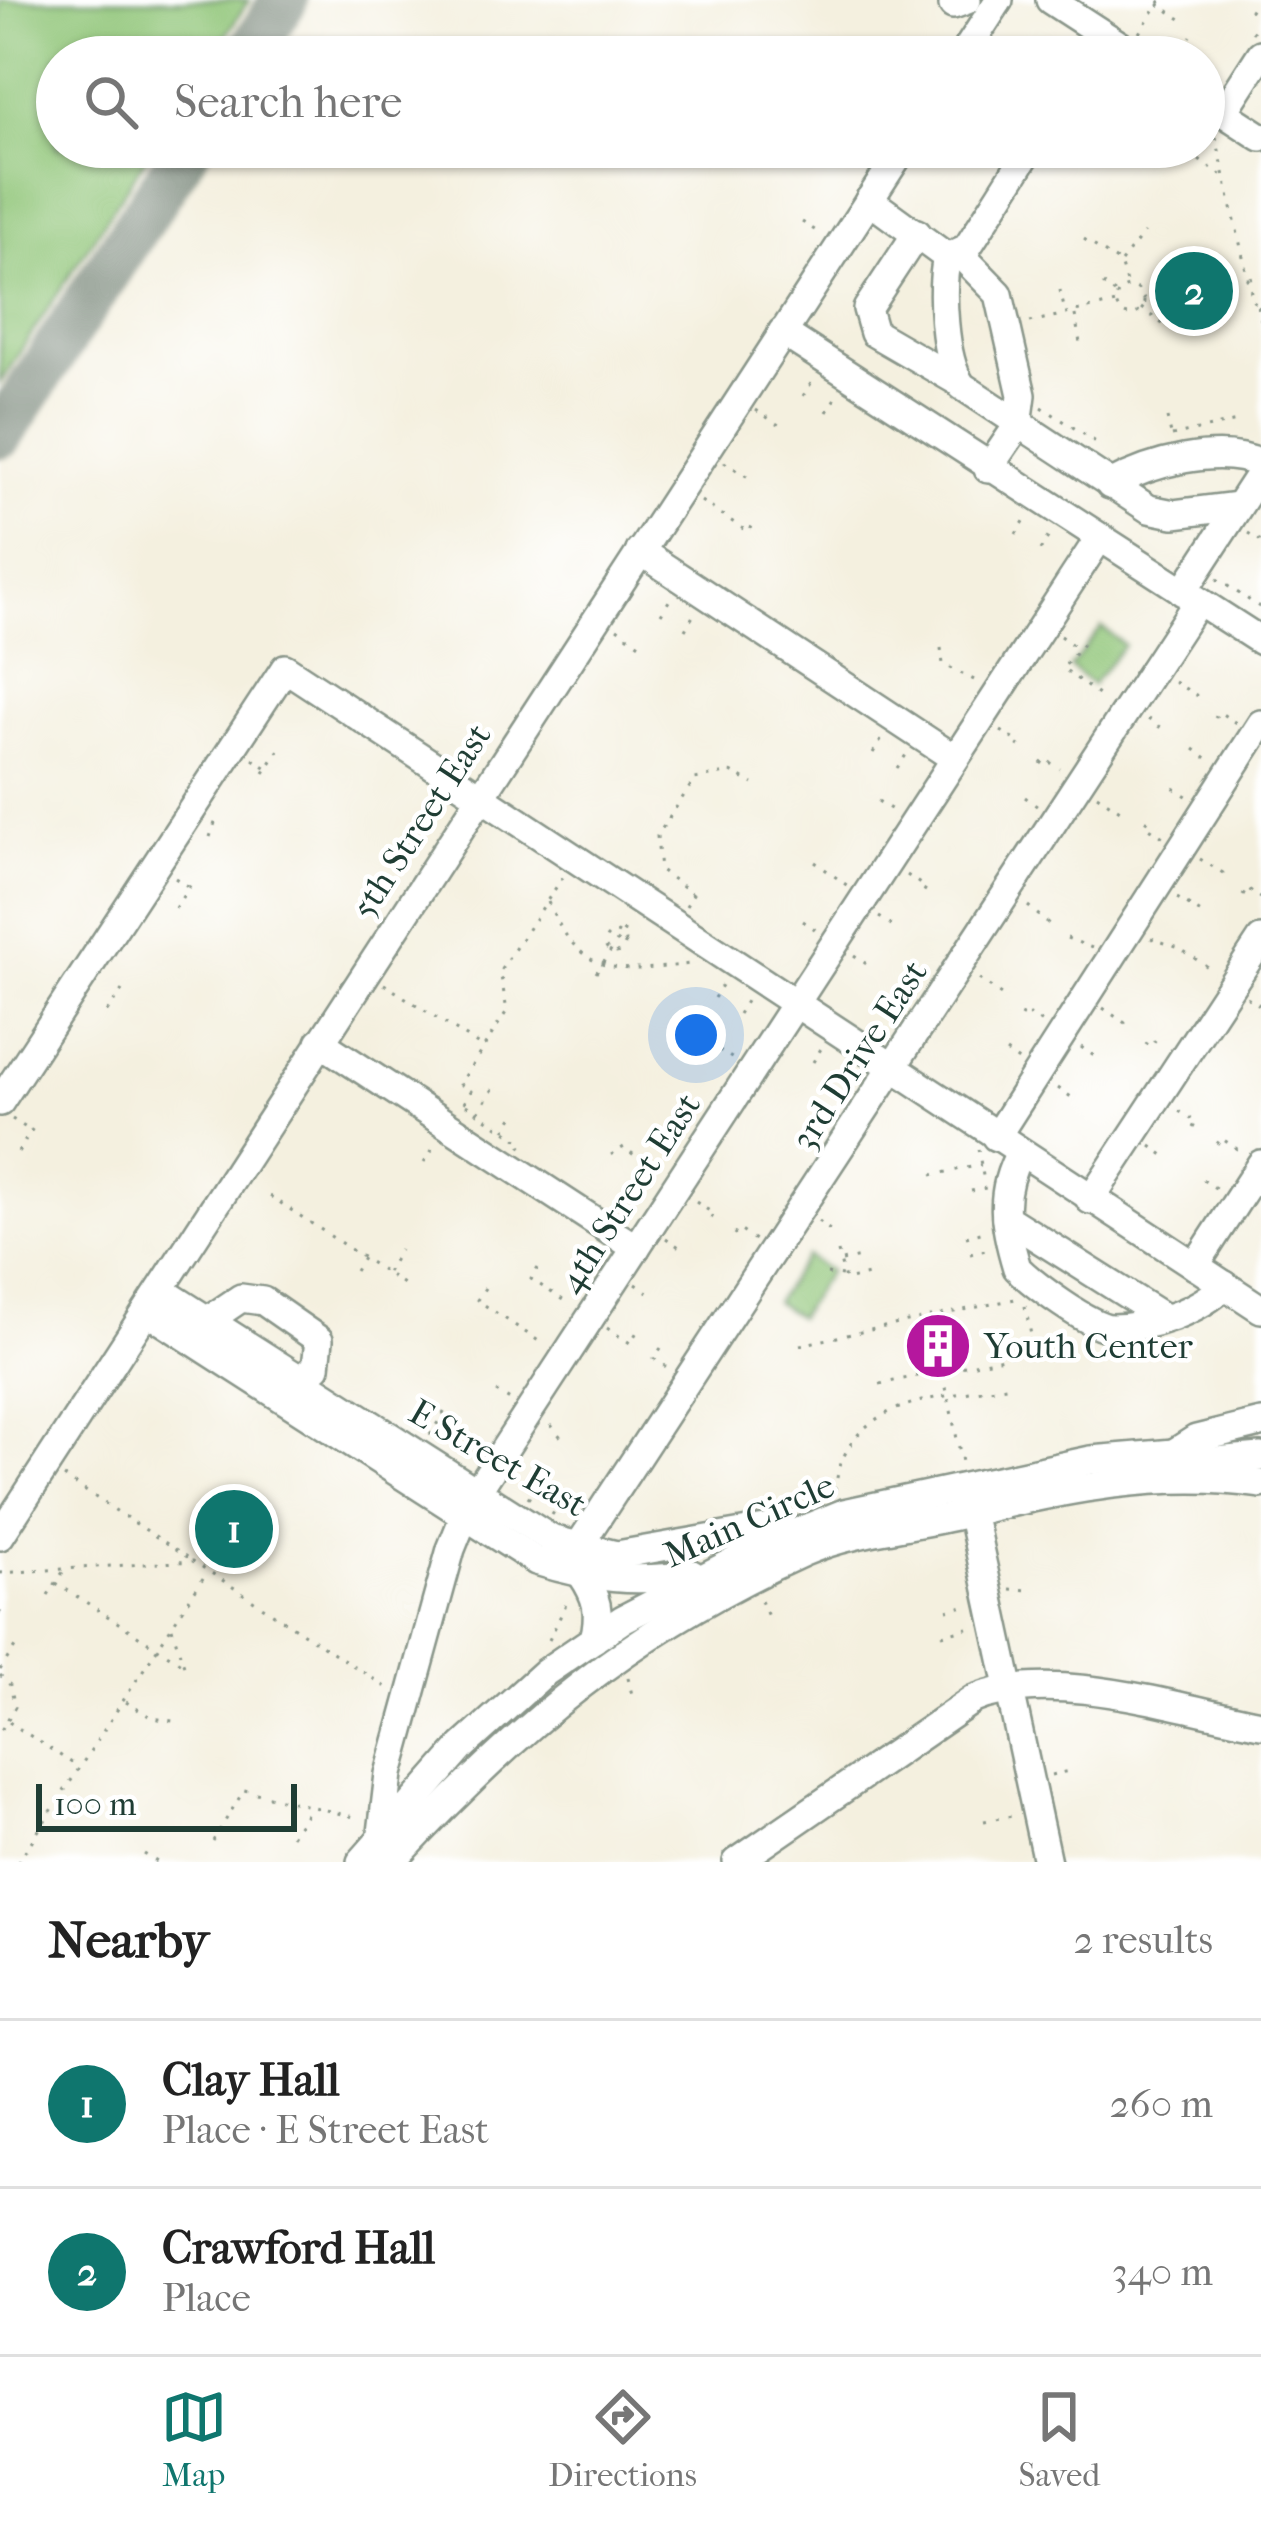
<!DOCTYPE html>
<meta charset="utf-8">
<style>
:root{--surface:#fff;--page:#f2f2f2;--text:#222;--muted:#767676;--line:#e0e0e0;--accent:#0f766e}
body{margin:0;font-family:"IM FELL French Canon",serif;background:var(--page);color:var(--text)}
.scale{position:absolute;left:36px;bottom:30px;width:261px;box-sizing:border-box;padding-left:12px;border:6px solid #1f3d34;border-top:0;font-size:33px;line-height:42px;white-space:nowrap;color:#1f3d34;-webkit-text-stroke:9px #fff;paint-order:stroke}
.you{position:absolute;left:696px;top:1035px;width:42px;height:42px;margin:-30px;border:9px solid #fff;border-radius:50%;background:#1a73e8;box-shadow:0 0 0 18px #1a73e833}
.badge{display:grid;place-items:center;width:78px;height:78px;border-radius:50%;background:var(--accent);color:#fff;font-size:39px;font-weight:700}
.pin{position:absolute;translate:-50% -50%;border:6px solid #fff;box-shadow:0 3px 12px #0006}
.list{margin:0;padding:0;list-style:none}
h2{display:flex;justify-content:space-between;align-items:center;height:156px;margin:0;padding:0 48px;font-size:51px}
h2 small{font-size:39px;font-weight:400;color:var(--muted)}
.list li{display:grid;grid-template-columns:78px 1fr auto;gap:36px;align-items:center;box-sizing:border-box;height:168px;padding:0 48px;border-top:3px solid var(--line)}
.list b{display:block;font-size:45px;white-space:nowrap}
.list p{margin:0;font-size:39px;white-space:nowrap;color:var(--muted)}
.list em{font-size:39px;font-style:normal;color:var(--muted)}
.icon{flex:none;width:66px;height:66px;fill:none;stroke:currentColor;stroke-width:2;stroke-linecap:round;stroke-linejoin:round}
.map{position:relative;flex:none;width:1261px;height:1862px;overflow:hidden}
.search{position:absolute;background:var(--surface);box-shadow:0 3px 9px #0004;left:36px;right:36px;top:36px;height:132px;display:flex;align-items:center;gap:30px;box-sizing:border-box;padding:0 42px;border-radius:66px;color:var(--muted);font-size:45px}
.sheet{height:492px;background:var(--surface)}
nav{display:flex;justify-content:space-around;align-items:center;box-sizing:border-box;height:168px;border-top:3px solid var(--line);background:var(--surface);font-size:33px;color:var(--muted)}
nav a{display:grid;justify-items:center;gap:6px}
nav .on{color:var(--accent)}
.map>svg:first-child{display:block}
.green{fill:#8ec476;stroke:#568055;stroke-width:3}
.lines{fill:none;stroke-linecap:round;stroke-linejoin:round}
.taxiway{stroke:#8a968a;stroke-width:48}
.minor-casing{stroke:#8a968a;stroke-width:32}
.path{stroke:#8a968a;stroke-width:3;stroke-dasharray:3 9;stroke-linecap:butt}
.minor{stroke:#fff;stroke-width:27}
.labels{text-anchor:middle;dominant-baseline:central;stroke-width:9;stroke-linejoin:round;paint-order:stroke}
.street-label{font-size:36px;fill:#1f3d34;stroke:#fff}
.poi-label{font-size:36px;fill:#1f3d34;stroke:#fff;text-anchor:start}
</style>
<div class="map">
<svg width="1261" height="1862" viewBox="0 0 1261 1862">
<rect width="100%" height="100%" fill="#fff"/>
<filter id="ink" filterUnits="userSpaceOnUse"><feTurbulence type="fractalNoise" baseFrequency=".00833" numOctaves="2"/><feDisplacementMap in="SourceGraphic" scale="24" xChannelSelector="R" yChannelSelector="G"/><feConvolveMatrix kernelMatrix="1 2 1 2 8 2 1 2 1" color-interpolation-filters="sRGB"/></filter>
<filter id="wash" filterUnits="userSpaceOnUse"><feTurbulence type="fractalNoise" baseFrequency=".004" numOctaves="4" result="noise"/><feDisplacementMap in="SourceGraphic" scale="48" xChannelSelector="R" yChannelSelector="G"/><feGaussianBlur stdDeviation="2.7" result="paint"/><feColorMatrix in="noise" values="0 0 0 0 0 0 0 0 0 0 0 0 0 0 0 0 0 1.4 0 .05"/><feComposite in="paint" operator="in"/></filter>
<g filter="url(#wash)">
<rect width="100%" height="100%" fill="#f4f0df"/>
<!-- green -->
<g class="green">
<polygon points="0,0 249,0 212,57 57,57 57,147 153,147 0,383"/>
<polygon points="1102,627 1124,645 1092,685 1070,667"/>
<polygon points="806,1256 829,1271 798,1317 775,1302"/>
</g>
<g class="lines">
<!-- taxiway -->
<g class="taxiway">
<polyline points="247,57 284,0"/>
<polyline points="0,435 188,147"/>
</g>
</g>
</g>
<g filter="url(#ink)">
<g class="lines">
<defs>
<g id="minor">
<polyline points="1050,0 1138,57"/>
<polyline points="953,5 967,0"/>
<polyline points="962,57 999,0"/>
<polyline points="1204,100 1261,137"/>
<polyline points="1223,113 1261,54"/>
<path d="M869 200 947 257C940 287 943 360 962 386L1149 509 1174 514 1238 506"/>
<polyline points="917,233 867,309 874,333 957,381"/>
<polyline points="959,253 999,294 1022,395 1018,425 988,469"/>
<polyline points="947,257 967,248 1031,147"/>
<polyline points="782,332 1261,641"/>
<path d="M1110 485C1150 463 1219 444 1261 464"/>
<polyline points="640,551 954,758"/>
<polyline points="1183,592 1261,472"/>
<polyline points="320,1042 636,1248"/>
<polyline points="0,1102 285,668 1261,1309"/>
<polyline points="996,1137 1261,724"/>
<path d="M1020 1153C998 1193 1004 1225 1017 1268 1032 1283 1091 1328 1112 1328 1150 1328 1199 1311 1225 1285"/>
<polyline points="1090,1200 1261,940"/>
<polyline points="1006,1218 1163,1317"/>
<polyline points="1195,1266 1261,1164"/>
<polyline points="162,1291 551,1539 617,1555 782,1526"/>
<path d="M148 1312 536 1561C591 1578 635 1584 692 1574"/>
<polyline points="210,1319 241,1298 263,1301 319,1340 316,1367 301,1379"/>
<polyline points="1175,1464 1174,1453 1196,1439 1261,1423"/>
<polyline points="968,1497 1047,1862"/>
<polyline points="0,1536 904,147"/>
<polyline points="578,1547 1198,601"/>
<path d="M582 1575C597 1597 601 1612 594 1639"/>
<polyline points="382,1833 389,1774 451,1549 470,1502 1098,540"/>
<polyline points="361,1862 463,1746 544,1673 623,1619 770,1543 844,1513 1091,1460 1174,1453 1192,1463 1261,1457"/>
<path d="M392 1862C517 1727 634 1628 804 1552 854 1530 912 1527 964 1514 1058 1490 1162 1469 1261 1484"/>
<path d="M737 1862 974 1699C1053 1667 1177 1708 1261 1724"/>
</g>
</defs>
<!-- minor casing -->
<use href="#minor" class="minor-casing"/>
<!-- path -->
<g class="path">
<polyline points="1158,4 1187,23"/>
<polyline points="1249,9 1261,17"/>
<polyline points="1139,33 1161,0"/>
<polyline points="1252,33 1261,20"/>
<polyline points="1157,48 1171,57"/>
<polyline points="1177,57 1191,36"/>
<polyline points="1216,137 1253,301 1261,306"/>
<polyline points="1179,147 1223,176"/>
<polyline points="1065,152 1089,147"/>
<polyline points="802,222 821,234"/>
<polyline points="1084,239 1120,263 1127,286"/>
<polyline points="1121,262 1144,233"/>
<polyline points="1250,278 1261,275"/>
<polyline points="1103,284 1116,294"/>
<circle cx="1130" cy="301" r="14"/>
<polyline points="1060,290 1065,312"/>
<polyline points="1258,306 1261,320"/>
<polyline points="1141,308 1164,325"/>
<polyline points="1075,315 1080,343"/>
<polyline points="1030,322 1116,303"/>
<polyline points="803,396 815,377"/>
<polyline points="1042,407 1102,446"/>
<polyline points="756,410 785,429"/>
<polyline points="827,412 838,393"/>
<polyline points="1167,418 1171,434"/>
<polyline points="1172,436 1241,420"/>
<polyline points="724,462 753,480"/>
<polyline points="701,501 748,532 752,525"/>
<polyline points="1248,533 1261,541"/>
<polyline points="1016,534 1028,515"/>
<polyline points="1040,550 1052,531"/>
<polyline points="1217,579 1261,608"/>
<polyline points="661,614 669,601"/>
<polyline points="617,628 645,648"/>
<polyline points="685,630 693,616"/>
<polyline points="1060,636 1077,648"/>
<polyline points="1083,644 1063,668 1103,699"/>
<polyline points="941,648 943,664 980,683"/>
<polyline points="1174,682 1196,695 1191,702"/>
<polyline points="1215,718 1219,712 1236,723"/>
<polyline points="1148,719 1167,732"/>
<polyline points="1001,731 1020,743 1017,748"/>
<polyline points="1194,749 1212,762"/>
<polyline points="873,753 882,739"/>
<polyline points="253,759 267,768"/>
<polyline points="1041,764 1045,759 1060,769"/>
<polyline points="897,768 906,755"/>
<polyline points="264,773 280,748"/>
<polyline points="1174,788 1188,797"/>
<polyline points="1097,795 1120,810 1124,805"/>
<polyline points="1025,797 1038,807"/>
<polyline points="878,801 892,810"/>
<polyline points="1148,820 1145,825 1163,837"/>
<polyline points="210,837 216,820"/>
<polyline points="1200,859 1223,873 1219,880"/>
<polyline points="815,862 848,886"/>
<polyline points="907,875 926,888 920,898"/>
<polyline points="175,878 189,887"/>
<polyline points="693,894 660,870 657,836 695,779 731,772 753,784"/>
<polyline points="1243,896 1247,888 1261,898"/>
<polyline points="1177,898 1201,913"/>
<path d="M548 902C581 978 618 973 690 964"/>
<polyline points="686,906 697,887"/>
<polyline points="1028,906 1049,924"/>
<polyline points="175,908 191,884"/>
<polyline points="879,917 898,929"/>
<polyline points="803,921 816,930"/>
<circle cx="615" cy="943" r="10"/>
<polyline points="1067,938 1092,948"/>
<polyline points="1151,938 1179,948 1211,969"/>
<polyline points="854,955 872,968"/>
<polyline points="596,973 629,924"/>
<polyline points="979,979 1001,995 997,1001"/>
<polyline points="384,984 482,1047"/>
<polyline points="901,987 915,996"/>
<polyline points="1247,997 1261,1006"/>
<polyline points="714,998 724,982"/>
<polyline points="1103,1008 1125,1023 1121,1029"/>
<polyline points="107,1012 122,990"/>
<polyline points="738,1014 748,998"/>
<polyline points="1021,1017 1024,1011 1042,1023"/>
<polyline points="1146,1045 1150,1038 1162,1047"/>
<polyline points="1081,1047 1094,1056"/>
<polyline points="719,1050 733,1059"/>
<polyline points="1006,1052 1020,1062"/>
<polyline points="813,1062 822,1047"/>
<polyline points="837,1077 846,1063"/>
<polyline points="1058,1088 1071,1097"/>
<polyline points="464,1103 471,1091 460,1084 507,1011 500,971 563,877"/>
<polyline points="466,1105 524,1143 520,1148"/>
<polyline points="1179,1111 1196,1122 1193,1128"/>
<polyline points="478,1112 493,1089"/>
<polyline points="817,1114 831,1122"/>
<polyline points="12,1119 31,1131"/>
<polyline points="505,1130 513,1117"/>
<polyline points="1217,1144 1221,1138 1243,1153"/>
<polyline points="1151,1146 1164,1155"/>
<polyline points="978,1149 984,1181"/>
<polyline points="18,1152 33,1128"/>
<polyline points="611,1155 624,1147 657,1173"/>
<polyline points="424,1162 436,1144"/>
<polyline points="932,1175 981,1165"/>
<polyline points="1203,1180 1217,1189"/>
<polyline points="971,1191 986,1188"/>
<polyline points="270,1196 409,1288"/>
<polyline points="696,1202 714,1214 710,1220"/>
<polyline points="818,1221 835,1234"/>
<polyline points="734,1235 738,1229 755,1240"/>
<polyline points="966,1237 988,1231"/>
<polyline points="666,1238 685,1251"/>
<polyline points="838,1252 845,1280 868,1275"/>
<polyline points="970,1254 986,1250"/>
<polyline points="842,1261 864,1256"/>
<polyline points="538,1268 531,1279 569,1304"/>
<polyline points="355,1271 363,1258"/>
<polyline points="387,1272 400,1250"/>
<polyline points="827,1274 842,1276"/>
<polyline points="636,1284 655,1297"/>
<polyline points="485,1288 477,1300 543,1344"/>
<polyline points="1025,1306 1034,1349"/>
<polyline points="607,1328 630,1343 637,1332"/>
<polyline points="800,1345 1015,1299"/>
<polyline points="661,1348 654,1358 666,1367"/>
<polyline points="941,1364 962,1462"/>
<polyline points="880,1384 1078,1342"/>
<polyline points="496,1392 512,1401"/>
<polyline points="551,1425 564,1441"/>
<polyline points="430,1435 448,1406"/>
<polyline points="453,1450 473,1422"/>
<polyline points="64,1477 192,1560"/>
<path d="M835 1490C846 1396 937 1400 1011 1385"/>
<polyline points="528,1499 547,1471"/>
<polyline points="552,1515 571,1486"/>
<polyline points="0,1573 193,1561 386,1687"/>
<polyline points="56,1583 184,1665"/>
<polyline points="1010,1589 1032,1590"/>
<polyline points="48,1595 63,1572"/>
<polyline points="761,1601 770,1621"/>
<polyline points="947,1610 968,1605"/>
<polyline points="0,1612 1,1613"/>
<polyline points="172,1628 186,1672"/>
<polyline points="942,1635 975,1626"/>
<polyline points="549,1640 568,1600"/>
<polyline points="0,1670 17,1644"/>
<polyline points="0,1675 10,1685 15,1707 0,1732"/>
<polyline points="628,1678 633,1699"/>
<polyline points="126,1702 152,1718 180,1722"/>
<polyline points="9,1722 78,1767"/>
<polyline points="1051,1775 1073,1770"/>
<polyline points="984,1821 1012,1816"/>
<polyline points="291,1836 310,1808"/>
<polyline points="213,1841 244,1790 358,1818"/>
<polyline points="144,1854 157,1862"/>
<polyline points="18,1862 207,1572"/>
</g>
<!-- minor -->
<use href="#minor" class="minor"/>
</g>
</g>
<!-- icons -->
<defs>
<symbol id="building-disc" viewBox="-11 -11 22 22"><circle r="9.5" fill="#b5179e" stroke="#fff"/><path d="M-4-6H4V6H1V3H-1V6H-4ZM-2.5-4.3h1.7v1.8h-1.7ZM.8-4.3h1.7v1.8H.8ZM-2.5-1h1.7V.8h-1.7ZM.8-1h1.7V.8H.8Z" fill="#fff"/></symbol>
</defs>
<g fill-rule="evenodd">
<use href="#building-disc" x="900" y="1308" width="76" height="76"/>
</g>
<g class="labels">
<!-- street labels -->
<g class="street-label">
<text transform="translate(421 821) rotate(-57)">5th Street East</text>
<text transform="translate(859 1055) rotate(-57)">3rd Drive East</text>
<text transform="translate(629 1193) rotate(-57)">4th Street East</text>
<text transform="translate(498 1458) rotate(30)">E Street East</text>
<text transform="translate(749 1520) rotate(-24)">Main Circle</text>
</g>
<!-- poi labels -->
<g class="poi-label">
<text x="984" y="1346">Youth Center</text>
</g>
</g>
</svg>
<div class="scale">100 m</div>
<div class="you"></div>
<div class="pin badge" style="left:234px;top:1529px">1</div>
<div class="pin badge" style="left:1194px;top:291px">2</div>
<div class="search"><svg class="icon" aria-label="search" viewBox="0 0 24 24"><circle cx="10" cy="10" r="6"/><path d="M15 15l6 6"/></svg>Search here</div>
</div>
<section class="sheet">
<h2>Nearby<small>2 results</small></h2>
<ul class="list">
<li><span class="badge">1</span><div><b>Clay Hall</b><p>Place · E Street East</p></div><em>260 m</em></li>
<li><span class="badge">2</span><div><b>Crawford Hall</b><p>Place</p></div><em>340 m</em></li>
</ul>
</section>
<nav>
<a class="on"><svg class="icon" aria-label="map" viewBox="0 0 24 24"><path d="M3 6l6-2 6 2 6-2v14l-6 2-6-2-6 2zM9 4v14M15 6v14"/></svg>Map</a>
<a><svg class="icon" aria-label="directions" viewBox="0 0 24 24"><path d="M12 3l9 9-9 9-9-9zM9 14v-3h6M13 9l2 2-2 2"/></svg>Directions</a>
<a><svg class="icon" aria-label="saved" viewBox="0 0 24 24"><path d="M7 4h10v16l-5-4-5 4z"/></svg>Saved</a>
</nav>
